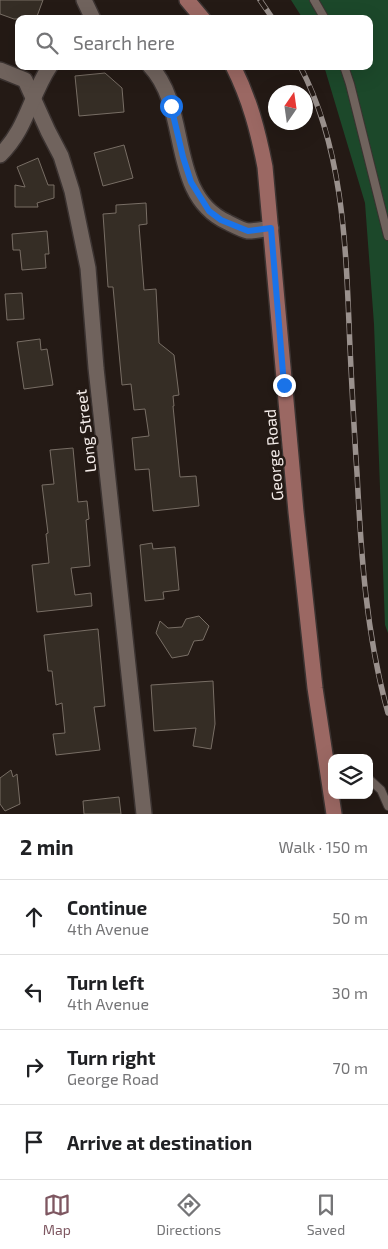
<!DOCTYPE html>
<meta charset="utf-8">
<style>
:root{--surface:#fff;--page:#f2f2f2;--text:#202124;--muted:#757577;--line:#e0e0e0;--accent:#7e5761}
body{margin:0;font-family:"Exo 2",sans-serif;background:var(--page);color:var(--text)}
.controls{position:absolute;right:15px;bottom:15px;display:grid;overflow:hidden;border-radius:10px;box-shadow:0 5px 20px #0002}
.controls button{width:45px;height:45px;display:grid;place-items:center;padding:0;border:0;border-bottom:1px solid var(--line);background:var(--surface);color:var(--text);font:25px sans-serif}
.compass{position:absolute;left:268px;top:85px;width:45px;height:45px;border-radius:50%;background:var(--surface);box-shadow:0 5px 20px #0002;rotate:13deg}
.stop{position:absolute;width:15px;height:15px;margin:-11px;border:4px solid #1a73e8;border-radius:50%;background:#fff}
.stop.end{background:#1a73e8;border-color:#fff;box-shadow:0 1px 5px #0008}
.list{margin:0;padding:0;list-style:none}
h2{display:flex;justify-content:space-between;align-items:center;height:65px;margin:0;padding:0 20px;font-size:21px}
h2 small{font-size:16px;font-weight:400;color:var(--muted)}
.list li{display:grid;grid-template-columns:32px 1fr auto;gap:15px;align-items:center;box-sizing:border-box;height:75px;padding:0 20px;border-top:1px solid var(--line)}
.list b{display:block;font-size:19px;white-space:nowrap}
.list p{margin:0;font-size:16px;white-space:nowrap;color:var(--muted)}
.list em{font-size:16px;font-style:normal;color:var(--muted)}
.icon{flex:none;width:28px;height:28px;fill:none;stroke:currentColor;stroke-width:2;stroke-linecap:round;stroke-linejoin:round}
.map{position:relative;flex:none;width:388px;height:814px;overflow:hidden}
.search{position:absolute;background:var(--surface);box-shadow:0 5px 20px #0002;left:15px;right:15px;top:15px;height:55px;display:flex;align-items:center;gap:12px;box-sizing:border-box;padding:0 18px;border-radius:10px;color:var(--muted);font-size:19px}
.sheet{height:365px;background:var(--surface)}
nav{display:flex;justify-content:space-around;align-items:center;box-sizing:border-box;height:70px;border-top:1px solid var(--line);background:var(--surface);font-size:14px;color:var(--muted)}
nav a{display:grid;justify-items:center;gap:2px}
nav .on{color:var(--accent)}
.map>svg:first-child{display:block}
.green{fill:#1c482a}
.building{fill:#352d25;stroke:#786e65}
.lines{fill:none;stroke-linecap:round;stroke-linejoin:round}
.lane-casing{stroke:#3b3331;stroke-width:10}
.street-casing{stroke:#3b3331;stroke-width:18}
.secondary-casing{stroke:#3b3331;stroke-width:18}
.lane{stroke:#70635d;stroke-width:8}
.street{stroke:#70635d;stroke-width:15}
.secondary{stroke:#9b6863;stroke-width:15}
.rail-casing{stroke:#9a918d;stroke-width:5.5}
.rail{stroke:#241a15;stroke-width:4;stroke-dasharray:11;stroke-linecap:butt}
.route{stroke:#1a73e8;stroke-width:6}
.labels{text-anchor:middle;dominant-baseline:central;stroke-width:5;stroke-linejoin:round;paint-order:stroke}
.street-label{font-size:16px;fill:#f4ece9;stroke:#241a15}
</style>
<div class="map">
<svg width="388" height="814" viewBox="0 0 388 814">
<rect width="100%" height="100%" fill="#241a15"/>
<!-- green -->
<polygon class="green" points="291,0 388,0 388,633 385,625 374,324 365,203 324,66 369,66 369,19 303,19"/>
<!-- building -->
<g class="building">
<polygon points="0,0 43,0 36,19 14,19 0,14"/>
<polygon points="105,73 122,88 124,112 79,116 75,76"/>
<polygon points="124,145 133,178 103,186 94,153"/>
<polygon points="38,158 48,185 54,185 54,198 37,203 38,207 15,207 15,185 25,187 17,167"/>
<polygon points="146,203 147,224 139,225 144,290 156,289 159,343 174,355 179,395 173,396 174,406 173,406 180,477 196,476 199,506 153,511 149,469 135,470 132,438 149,436 145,409 134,410 131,384 122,385 113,287 108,287 103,214 116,213 116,205"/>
<polygon points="47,231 49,254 45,254 46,268 22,270 20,250 13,250 12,234"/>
<polygon points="22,293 24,319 7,320 5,294"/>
<polygon points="40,339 41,350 47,349 53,385 24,389 17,342"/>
<polygon points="73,448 78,502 87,501 89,519 86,520 90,566 71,568 75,595 91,593 92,606 37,612 32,565 49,563 46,534 48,533 42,485 54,484 50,450"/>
<polygon points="152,543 153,549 175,547 179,590 163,592 164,599 145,601 140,545"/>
<polygon points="199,616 209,626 203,640 194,641 188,655 172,658 156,633 160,621 168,628 182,627 186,619"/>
<polygon points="98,629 105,706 94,707 100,750 56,755 53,734 65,733 62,703 56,705 52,671 48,671 44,635"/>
<polygon points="213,681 215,724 211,749 193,746 196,728 154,731 151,685"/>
<polygon points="11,770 13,777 17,774 20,804 5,811 0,804 0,778"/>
<polygon points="119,797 121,814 84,814 83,801"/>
</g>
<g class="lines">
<defs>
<g id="lane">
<polyline points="314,0 325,19"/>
<polyline points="344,66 350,84 388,236"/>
<polyline points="369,779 381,790 388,806"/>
</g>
<g id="street">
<polyline points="84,0 93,19"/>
<path d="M150 66C191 109 167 194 227 222 233 225 242 230 248 231 256 231 264 229 271 228"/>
<polyline points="0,70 25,80 48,131 61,156 72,191 88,268 96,368 144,814"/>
<path d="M0 155C27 129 30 96 50 66"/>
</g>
<g id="secondary">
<polyline points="187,0 203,19"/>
<path d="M233 66C250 100 258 131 265 167L296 512 315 688 334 814"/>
</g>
</defs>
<!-- lane casing -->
<use href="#lane" class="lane-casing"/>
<!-- street casing -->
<use href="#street" class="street-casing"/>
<!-- secondary casing -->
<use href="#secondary" class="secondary-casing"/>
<!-- lane -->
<use href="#lane" class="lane"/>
<!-- street -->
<use href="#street" class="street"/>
<!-- secondary -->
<use href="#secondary" class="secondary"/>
<defs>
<g id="rail">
<polyline points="260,0 273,19"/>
<path d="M300 66C345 152 346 253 350 348 352 389 354 431 357 473 361 554 366 634 388 713"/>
</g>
</defs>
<!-- rail casing -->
<use href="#rail" class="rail-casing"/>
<!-- rail -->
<use href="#rail" class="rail"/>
</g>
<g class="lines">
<!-- route -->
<polyline class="route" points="171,106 183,157 191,182 209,211 221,220 248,231 271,228 284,385"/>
</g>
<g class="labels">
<!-- street labels -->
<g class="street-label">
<text transform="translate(85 431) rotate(-97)">Long Street</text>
<text transform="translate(273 455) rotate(-95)">George Road</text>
</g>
</g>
</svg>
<div class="controls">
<button><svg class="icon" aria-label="layers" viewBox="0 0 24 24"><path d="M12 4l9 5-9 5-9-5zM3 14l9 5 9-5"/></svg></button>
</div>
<svg class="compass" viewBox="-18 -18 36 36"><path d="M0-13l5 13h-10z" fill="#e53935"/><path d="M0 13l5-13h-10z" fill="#757577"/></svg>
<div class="stop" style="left:171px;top:106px"></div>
<div class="stop end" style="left:284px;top:385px"></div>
<div class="search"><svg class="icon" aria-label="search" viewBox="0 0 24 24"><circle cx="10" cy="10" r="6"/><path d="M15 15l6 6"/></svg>Search here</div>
</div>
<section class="sheet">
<h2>2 min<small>Walk · 150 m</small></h2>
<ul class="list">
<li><svg class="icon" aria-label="ahead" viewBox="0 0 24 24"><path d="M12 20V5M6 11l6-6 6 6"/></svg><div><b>Continue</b><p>4th Avenue</p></div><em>50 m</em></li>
<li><svg class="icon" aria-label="left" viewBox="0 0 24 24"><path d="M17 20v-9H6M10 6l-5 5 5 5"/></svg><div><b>Turn left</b><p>4th Avenue</p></div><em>30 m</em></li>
<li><svg class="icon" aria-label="right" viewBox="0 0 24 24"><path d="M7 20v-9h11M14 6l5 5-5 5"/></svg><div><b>Turn right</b><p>George Road</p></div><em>70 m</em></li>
<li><svg class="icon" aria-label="arrive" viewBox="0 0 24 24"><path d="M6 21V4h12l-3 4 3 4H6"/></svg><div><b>Arrive at destination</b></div></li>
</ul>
</section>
<nav>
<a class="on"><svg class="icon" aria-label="map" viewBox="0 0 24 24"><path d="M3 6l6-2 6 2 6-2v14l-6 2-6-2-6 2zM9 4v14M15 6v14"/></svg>Map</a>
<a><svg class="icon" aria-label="directions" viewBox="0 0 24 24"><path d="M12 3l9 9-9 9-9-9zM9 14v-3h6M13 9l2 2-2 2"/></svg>Directions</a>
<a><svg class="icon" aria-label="saved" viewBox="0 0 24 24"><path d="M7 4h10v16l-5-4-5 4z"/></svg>Saved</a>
</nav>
